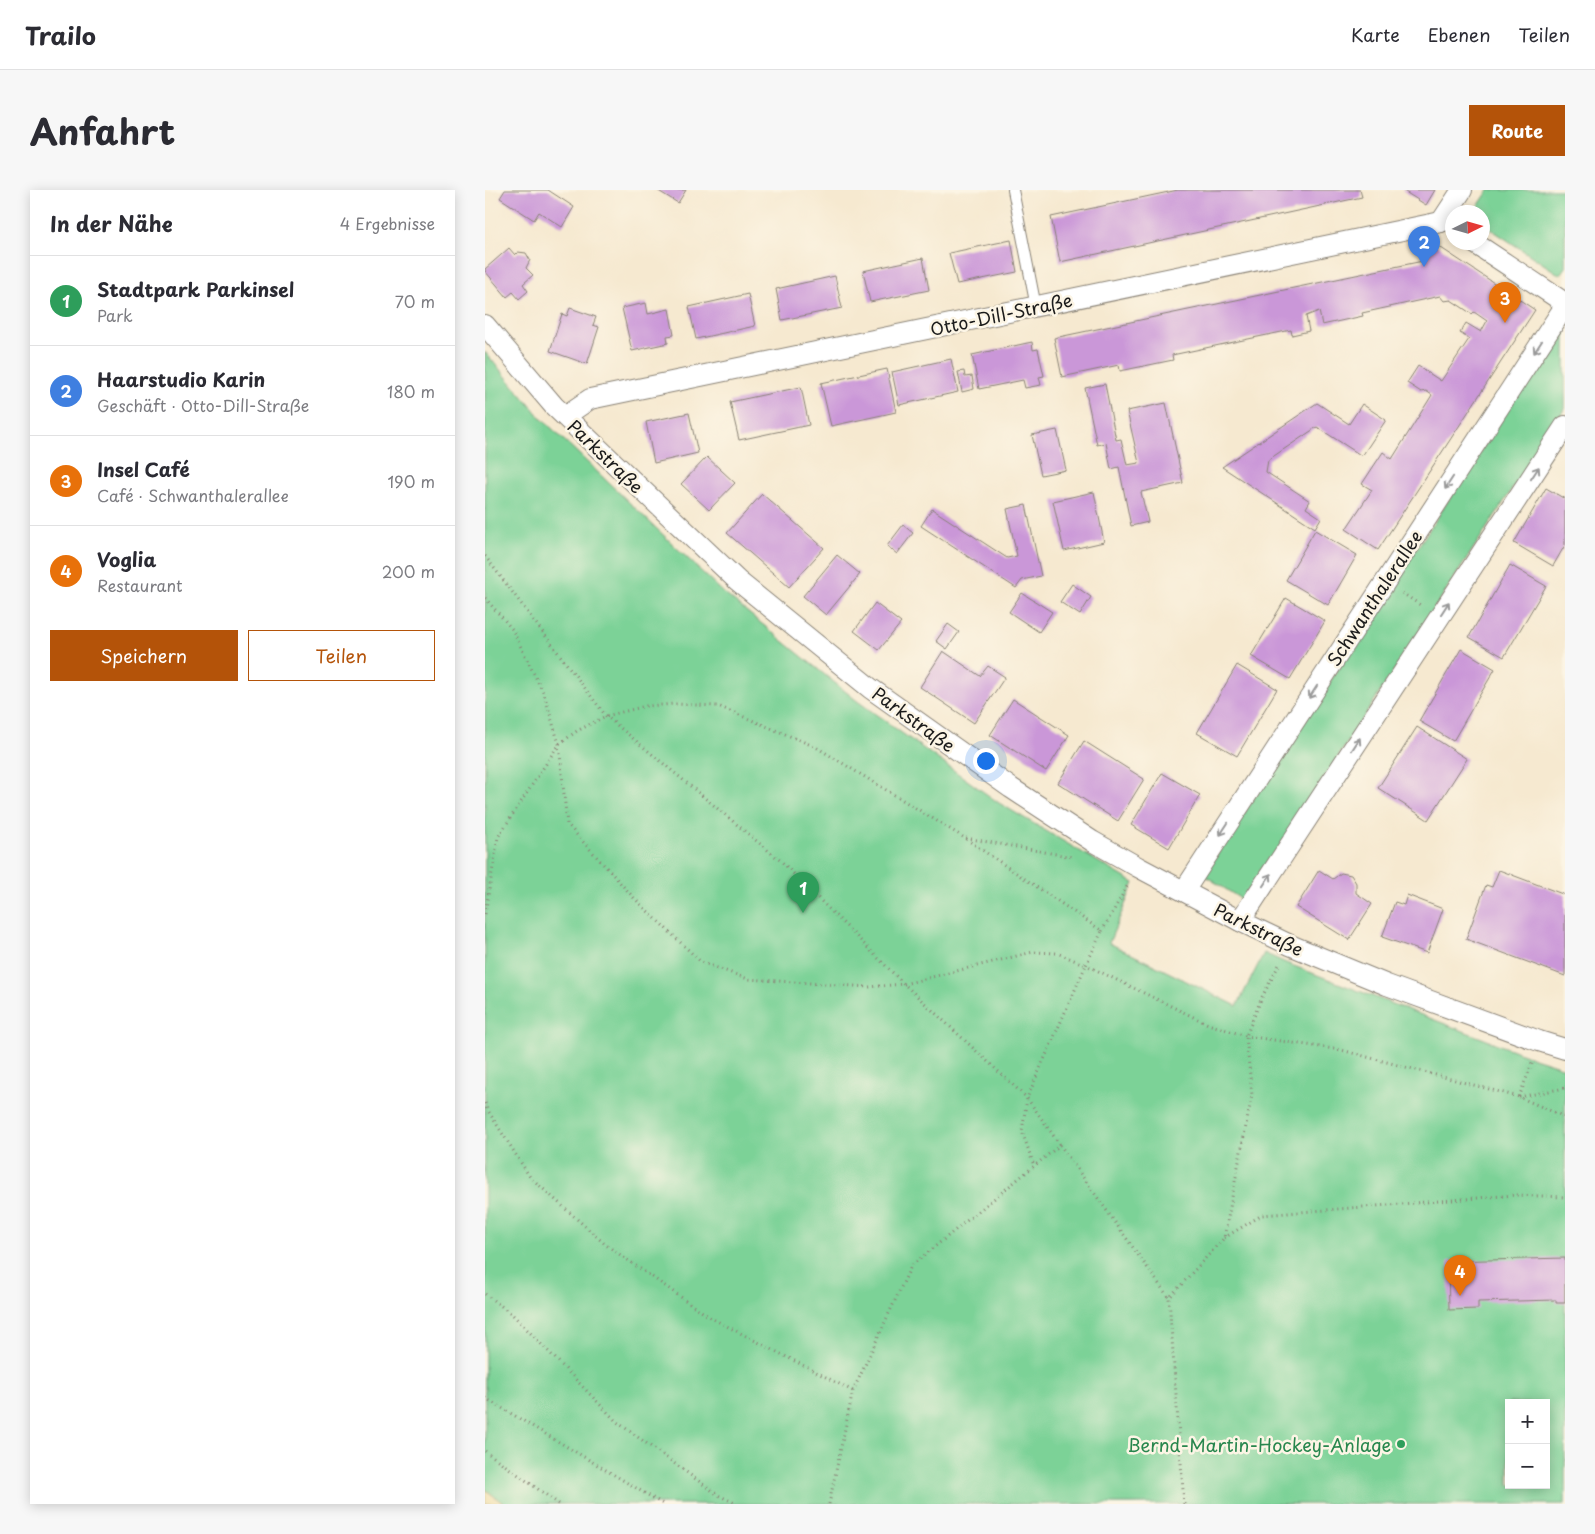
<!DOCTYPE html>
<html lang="de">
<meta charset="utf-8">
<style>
:root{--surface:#fff;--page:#f7f7f7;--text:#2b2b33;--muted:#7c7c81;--line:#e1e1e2;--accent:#b45309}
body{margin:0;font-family:"Playpen Sans",sans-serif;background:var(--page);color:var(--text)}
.controls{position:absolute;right:15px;bottom:15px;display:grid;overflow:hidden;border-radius:0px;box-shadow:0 2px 12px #0003}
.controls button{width:45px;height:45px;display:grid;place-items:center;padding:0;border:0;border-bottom:1px solid var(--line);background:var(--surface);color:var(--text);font:25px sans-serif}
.compass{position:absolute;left:960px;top:15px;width:45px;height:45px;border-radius:50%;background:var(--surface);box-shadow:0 2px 12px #0003;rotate:85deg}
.you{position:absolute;left:500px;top:570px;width:18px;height:18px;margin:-12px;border:4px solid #fff;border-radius:50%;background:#1a73e8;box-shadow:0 0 0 8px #1a73e833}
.badge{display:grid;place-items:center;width:32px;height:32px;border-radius:50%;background:var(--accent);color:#fff;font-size:16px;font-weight:700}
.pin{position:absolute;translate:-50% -41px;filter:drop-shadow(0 1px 2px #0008)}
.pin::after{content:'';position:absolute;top:26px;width:18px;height:15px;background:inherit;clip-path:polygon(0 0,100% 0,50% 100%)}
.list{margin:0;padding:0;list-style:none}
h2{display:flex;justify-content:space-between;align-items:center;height:65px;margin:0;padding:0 20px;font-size:21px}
h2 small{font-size:16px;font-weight:400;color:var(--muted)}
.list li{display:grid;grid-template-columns:32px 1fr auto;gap:15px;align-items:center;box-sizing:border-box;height:90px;padding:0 20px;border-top:1px solid var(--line)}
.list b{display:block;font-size:19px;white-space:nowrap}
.list p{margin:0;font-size:16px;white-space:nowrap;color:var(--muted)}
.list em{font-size:16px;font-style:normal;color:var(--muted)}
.actions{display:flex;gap:10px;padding:15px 20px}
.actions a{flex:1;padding:11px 0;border:1px solid var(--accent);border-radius:0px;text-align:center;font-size:18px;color:var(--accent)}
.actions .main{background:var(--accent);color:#fff}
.map{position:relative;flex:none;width:1080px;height:1314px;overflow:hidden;border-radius:0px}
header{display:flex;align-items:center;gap:30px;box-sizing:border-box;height:70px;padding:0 25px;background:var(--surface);border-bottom:1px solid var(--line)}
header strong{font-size:24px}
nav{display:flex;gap:28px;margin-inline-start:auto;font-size:18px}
.intro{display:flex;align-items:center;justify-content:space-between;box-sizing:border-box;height:120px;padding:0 30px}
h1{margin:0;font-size:35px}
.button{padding:12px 22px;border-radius:0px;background:var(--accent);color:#fff;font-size:18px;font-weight:700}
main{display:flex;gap:30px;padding:0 30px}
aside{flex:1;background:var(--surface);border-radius:0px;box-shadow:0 2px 12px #0003}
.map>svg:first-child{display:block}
.green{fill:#7bd297;stroke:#4c775a;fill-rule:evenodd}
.sand{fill:#eeda9e;stroke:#857b5d}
.building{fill:#ca97d8}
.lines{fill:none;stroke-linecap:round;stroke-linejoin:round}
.service-casing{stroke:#898276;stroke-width:12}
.minor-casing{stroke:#898276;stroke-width:22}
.path{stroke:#898276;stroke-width:3;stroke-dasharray:1 4;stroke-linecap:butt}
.service{stroke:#fff;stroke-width:10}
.minor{stroke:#fff;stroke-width:20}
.oneway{stroke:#999}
.leisure-dot{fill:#2e9e5b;stroke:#fcf5e5;stroke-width:2}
.labels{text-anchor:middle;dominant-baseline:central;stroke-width:5;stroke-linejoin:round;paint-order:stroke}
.street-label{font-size:18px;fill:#1c1c1c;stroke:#fcf5e5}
.leisure-label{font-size:18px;fill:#27864d;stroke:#fcf5e5;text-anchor:end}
</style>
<header>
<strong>Trailo</strong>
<nav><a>Karte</a><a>Ebenen</a><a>Teilen</a></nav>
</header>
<div class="intro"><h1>Anfahrt</h1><a class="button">Route</a></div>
<main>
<aside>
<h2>In der Nähe<small>4 Ergebnisse</small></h2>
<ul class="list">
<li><span class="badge" style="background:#2e9e5b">1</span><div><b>Stadtpark Parkinsel</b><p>Park</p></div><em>70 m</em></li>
<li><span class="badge" style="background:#3f7fe0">2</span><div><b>Haarstudio Karin</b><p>Geschäft · Otto-Dill-Straße</p></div><em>180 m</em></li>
<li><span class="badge" style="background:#e8710a">3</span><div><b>Insel Café</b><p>Café · Schwanthalerallee</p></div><em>190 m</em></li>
<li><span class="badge" style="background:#e8710a">4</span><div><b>Voglia</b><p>Restaurant</p></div><em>200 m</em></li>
</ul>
<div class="actions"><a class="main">Speichern</a><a>Teilen</a></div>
</aside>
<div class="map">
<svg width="1080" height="1314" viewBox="0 0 1080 1314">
<rect width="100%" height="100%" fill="#fcf5e5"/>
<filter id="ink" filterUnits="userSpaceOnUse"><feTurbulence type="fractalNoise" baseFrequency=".02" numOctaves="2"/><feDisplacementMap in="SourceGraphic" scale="10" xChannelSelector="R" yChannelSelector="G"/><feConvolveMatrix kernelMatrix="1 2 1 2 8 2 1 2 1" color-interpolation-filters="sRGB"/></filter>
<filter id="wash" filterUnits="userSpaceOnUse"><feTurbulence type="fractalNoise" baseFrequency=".0096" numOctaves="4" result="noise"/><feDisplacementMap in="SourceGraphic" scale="20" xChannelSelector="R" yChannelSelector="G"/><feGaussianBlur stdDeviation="1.12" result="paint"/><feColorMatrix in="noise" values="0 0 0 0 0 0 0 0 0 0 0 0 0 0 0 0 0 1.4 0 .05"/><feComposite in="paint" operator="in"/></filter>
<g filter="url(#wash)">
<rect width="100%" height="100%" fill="#f6e9d0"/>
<!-- green -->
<g class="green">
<polygon points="1004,0 1080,0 1080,77 1075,85 998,34 998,22 989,22"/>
<polygon points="1077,136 1080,138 1080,218 759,711 719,685"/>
<path d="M0 162 56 228 240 404 371 510 514 613 649 693 624 753 752 816 779 763 801 773 1049 868 1080 878V1314H19L0 1299ZM1024 1213H1061V1295H1024Z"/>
</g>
<!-- sand -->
<polygon class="sand" points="0,1299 19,1314 0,1314"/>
<g id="blocks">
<!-- building -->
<g class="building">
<polygon points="20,0 63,0 89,17 77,37 54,22 49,30 15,8"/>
<polygon points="172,0 201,0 193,13"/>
<polygon points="693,0 875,0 877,7 575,72 566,27"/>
<polygon points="917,0 950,0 941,15"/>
<polygon points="526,50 532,82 472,94 464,63"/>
<polygon points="950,54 1050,120 893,360 861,339 887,300 877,294 898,262 907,269 947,205 941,201 936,202 922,193 933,176 956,191 984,149 975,143 981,133 996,142 1002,131 989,122 987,124 966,110 959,111 955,106 877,123 878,126 837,135 834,121 821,126 824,141 807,145 806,140 687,165 688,170 635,181 634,175 577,187 569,148 938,71"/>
<polygon points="24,58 30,65 33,62 41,63 45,70 41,78 48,85 38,94 43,101 34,109 28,102 22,107 0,81 0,79"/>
<polygon points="438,68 444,100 385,112 378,81"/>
<polygon points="350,86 357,118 297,130 291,99"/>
<polygon points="263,104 270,136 211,149 204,117"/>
<polygon points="161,113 163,124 184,119 189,145 182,146 183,153 147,161 137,118"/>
<polygon points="85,118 111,127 108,135 114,137 102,174 65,161 77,124 82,126"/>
<polygon points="547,152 548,160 553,159 559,186 554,187 556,195 540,198 538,190 494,199 487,165"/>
<polygon points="466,169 473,202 414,215 407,182"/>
<polygon points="402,179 411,222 346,236 336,193"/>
<polygon points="479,181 480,187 487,186 489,199 477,202 473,182"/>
<polygon points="620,194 631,250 636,249 642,275 654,273 642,221 681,213 698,293 656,302 663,332 646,336 634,277 626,279 621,253 612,255 600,198"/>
<polygon points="316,197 324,235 254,250 245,212"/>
<polygon points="832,213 864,234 877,214 901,230 877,266 832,237 783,270 781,282 825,311 821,318 836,328 830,338 737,277"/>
<polygon points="204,223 213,263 169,273 161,232"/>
<polygon points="572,240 581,280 556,285 547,245"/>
<polygon points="222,267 250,293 224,320 196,294"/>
<polygon points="1061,298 1080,309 1080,355 1068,376 1029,353"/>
<polygon points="609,302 619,352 579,361 568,311"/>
<polygon points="277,304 339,358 304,397 242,343"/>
<polygon points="541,315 556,386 537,390 531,398 436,336 447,319 522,368 532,366 522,319"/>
<polygon points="418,335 428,343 412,364 402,356"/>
<polygon points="830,340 872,365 843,415 801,390"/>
<polygon points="352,365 375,384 341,425 318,406"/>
<polygon points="1025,375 1061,396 1019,467 984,447"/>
<polygon points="587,394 606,407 595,425 575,412"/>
<polygon points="537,403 567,422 554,442 524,422"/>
<polygon points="801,408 840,431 805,489 766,466"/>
<polygon points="390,413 416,433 394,460 369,441"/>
<polygon points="463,434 474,442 462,459 451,451"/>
<polygon points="976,459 1010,479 968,551 934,531"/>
<polygon points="458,461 495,486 503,476 520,487 489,533 435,497"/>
<polygon points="752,475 792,499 752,566 712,543"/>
<polygon points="528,509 584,545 561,581 505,545"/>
<polygon points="932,537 982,569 943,630 893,598"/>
<polygon points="599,551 659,589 633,631 573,593"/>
<polygon points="677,583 715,605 684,658 646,635"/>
<polygon points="834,680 848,689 856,683 866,685 871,693 871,703 887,714 864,750 811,717"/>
<polygon points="1014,680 1080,705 1080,786 981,749 1001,695 1007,697"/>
<polygon points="922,705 958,719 942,763 897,747 910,712 919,715"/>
<polygon points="1080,1068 1080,1113 1071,1113 1071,1110 993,1112 993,1119 964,1120 963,1071"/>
</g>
</g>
</g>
<g filter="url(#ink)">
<use href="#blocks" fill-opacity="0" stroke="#898276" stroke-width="1"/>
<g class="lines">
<defs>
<polyline id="service" points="528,0 551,117"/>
<g id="minor">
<polyline points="956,32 977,0"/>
<polyline points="988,52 1080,113"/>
<polyline points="0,135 69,216 253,391 385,498 526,598 607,651 653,677 755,731 805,755 902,795 1054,851 1080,859"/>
<polyline points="80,226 105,209 956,32"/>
<polyline points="699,701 1080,116"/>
<polyline points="755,731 1080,236"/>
</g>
</defs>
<!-- service casing -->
<use href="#service" class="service-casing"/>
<!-- minor casing -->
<use href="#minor" class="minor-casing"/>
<!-- path -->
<g class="path">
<polyline points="0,366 121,526 297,672 419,794 542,908 575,955"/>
<polyline points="917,403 937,416"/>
<polyline points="0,408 27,439 59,504 74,554 82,634 149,708 216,772 263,789 384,797 419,794 548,762 572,763 601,775 542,908 537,941 549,976"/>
<polyline points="481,648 588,667"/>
<polyline points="0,724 13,647 74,554 92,541 121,526 161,516 191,514 233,516 331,557 478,647 617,741 601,775 723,834 761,846 856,860 1034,907 1080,927"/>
<polyline points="617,741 643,695"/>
<polyline points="1034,907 1080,898"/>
<polyline points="1034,907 1048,871"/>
<polyline points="0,913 2,919 45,987 121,1055 226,1128 368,1201"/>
<polyline points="739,1048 777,1025 1030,1005 1080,1007"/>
<polyline points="0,1104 27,1124 132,1232 233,1305 252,1314"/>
<polyline points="0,1208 178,1314"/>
<polyline points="0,1261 74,1314"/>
<polyline points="344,1314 368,1201 426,1076 575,955 684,1108"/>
<polyline points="699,1314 684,1108 739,1048 767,905 761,846 777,807 795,773"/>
</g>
<!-- service -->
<use href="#service" class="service"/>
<!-- minor -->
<use href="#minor" class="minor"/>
</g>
<!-- one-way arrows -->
<defs><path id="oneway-shaft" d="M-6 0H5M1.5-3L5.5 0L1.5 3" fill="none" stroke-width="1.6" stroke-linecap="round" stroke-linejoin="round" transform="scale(1.25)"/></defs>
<g class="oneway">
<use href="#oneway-shaft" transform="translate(1053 157) rotate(123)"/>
<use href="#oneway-shaft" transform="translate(1050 283) rotate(-57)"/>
<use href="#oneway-shaft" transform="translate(964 293) rotate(123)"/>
<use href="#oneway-shaft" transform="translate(960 418) rotate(-57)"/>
<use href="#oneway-shaft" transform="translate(828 502) rotate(123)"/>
<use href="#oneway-shaft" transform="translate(871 554) rotate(-57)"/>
<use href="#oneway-shaft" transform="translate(739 639) rotate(123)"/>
<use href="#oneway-shaft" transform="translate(782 690) rotate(-57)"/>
</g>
</g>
<!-- markers -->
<circle class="leisure-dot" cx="916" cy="1254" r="5"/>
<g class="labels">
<!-- street labels -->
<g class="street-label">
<text transform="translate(516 124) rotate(-12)">Otto-Dill-Straße</text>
<text transform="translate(121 266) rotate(44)">Parkstraße</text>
<text transform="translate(889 408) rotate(-57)">Schwanthalerallee</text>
<text transform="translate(429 529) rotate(36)">Parkstraße</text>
<text transform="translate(774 739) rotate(26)">Parkstraße</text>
</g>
<!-- leisure labels -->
<g class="leisure-label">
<text x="906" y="1254">Bernd-Martin-Hockey-Anlage</text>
</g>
</g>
</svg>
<div class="controls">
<button>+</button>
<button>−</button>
</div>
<svg class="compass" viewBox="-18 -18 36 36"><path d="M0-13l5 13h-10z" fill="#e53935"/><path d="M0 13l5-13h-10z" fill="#7c7c81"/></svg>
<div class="you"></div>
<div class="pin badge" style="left:318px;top:723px;background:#2e9e5b">1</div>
<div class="pin badge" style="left:939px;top:77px;background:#3f7fe0">2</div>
<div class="pin badge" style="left:1020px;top:133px;background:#e8710a">3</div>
<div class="pin badge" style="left:975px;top:1106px;background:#e8710a">4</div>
</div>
</main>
